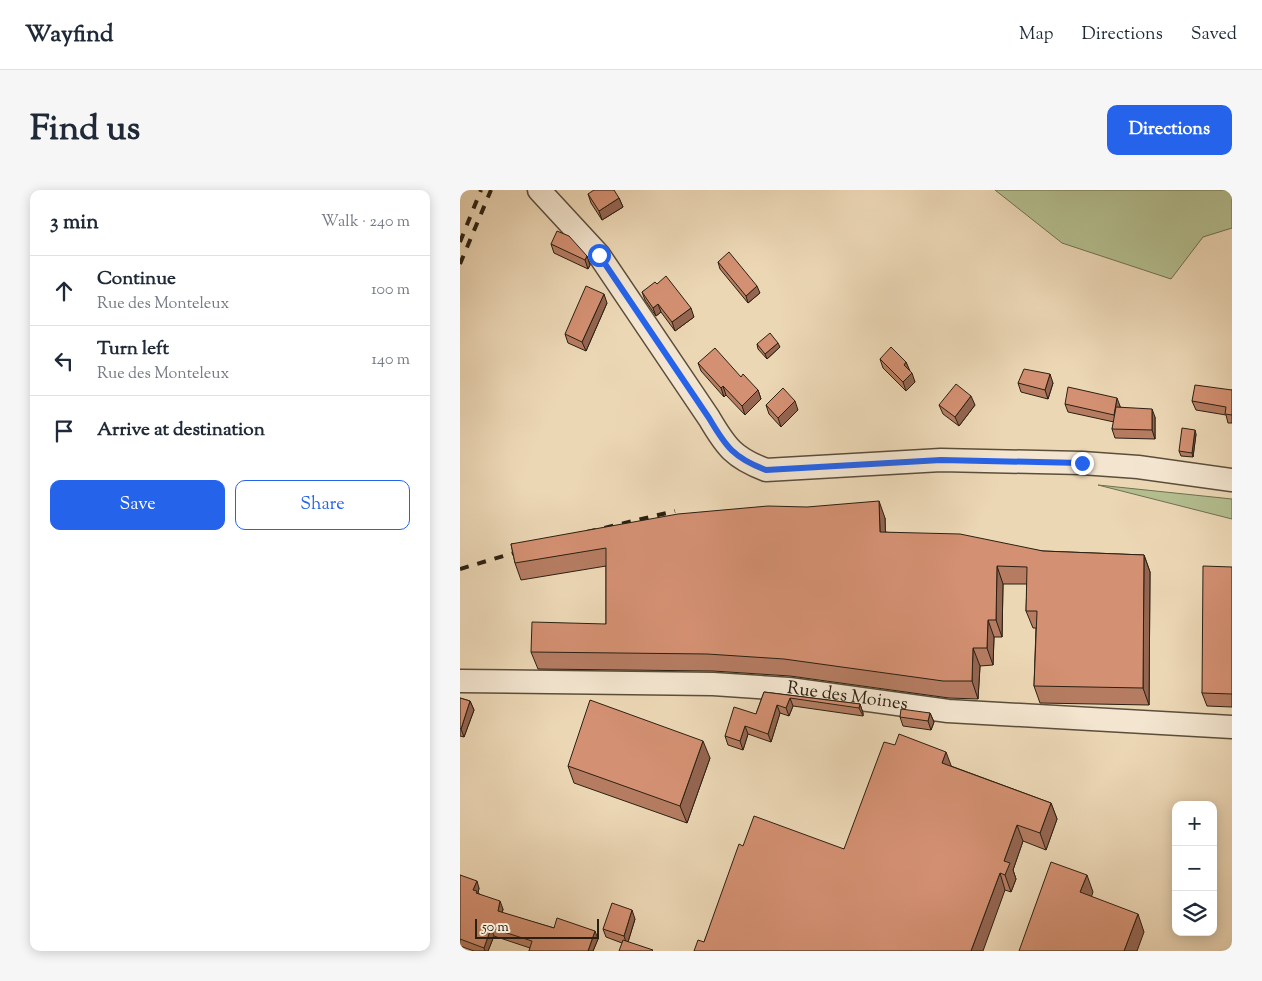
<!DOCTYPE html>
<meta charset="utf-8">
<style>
:root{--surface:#fff;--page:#f6f6f7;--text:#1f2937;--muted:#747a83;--line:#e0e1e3;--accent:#2563eb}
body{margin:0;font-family:"Sorts Mill Goudy",serif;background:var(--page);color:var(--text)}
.controls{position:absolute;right:15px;bottom:15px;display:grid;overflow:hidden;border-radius:10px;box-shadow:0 2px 12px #0003}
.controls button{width:45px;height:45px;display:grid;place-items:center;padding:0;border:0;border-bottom:1px solid var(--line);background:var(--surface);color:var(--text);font:25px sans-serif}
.scale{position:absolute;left:15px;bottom:12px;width:124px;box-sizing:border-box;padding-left:5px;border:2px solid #2b2012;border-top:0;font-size:14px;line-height:18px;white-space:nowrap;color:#2b2012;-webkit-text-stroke:4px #f3e5cf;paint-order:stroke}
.stop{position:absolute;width:15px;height:15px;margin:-11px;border:4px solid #2563eb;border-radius:50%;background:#fff}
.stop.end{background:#2563eb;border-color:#fff;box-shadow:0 1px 5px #0008}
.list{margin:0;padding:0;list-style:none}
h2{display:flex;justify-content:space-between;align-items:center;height:65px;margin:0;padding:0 20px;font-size:21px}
h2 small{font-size:16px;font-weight:400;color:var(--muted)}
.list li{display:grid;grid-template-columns:32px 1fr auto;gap:15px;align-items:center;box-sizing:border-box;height:70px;padding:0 20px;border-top:1px solid var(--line)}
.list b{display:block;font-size:19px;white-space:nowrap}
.list p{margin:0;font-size:16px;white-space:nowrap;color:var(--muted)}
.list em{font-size:16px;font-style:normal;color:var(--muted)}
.actions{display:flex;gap:10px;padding:15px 20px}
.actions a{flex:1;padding:11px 0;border:1px solid var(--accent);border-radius:10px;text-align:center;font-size:18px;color:var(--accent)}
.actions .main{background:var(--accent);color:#fff}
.icon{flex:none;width:28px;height:28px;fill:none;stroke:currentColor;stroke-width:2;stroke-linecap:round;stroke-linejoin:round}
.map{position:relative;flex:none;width:772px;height:761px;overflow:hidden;border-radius:10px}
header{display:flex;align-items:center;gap:30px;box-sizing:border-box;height:70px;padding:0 25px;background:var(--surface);border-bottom:1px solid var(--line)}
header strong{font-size:24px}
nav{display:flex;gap:28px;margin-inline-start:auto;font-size:18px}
.intro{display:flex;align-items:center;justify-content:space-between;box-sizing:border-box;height:120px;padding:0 30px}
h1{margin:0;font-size:35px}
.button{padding:12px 22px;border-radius:10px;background:var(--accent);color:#fff;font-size:18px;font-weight:700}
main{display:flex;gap:30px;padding:0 30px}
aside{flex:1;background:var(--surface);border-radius:10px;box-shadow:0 2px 12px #0003}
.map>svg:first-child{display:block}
.green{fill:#b4bf90;stroke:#707051}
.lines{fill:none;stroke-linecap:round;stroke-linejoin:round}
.minor-casing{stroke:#5b4e3b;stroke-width:25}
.minor{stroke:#f3e5cf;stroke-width:22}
.rail{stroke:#2b2012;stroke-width:4;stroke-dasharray:9 9;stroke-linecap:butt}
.wall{fill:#b57c62;stroke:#2b2012}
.shaded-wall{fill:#946550;stroke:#2b2012}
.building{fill:#d39072;stroke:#2b2012}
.route{stroke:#2563eb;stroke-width:6}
.labels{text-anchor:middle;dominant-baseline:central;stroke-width:5;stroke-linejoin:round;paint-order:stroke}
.street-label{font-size:18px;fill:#2b2012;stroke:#f3e5cf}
</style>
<header>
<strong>Wayfind</strong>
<nav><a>Map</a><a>Directions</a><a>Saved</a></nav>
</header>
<div class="intro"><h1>Find us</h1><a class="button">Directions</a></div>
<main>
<aside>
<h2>3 min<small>Walk · 240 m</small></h2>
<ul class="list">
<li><svg class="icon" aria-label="ahead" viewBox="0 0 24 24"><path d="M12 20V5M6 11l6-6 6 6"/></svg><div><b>Continue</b><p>Rue des Monteleux</p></div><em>100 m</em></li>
<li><svg class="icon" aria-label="left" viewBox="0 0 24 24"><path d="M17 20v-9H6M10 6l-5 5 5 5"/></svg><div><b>Turn left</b><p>Rue des Monteleux</p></div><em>140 m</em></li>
<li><svg class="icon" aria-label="arrive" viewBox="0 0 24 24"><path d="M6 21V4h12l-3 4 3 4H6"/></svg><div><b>Arrive at destination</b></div></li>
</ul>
<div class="actions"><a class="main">Save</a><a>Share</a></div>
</aside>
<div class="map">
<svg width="772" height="761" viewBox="0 0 772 761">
<rect width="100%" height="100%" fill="#ecd7b5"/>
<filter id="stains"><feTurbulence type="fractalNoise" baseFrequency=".004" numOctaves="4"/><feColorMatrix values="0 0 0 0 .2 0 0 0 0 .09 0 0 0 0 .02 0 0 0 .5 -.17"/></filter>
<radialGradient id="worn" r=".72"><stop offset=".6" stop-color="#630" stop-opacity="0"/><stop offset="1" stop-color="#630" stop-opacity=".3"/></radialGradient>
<!-- green -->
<g class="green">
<polygon points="535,0 772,0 772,38 743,47 711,89 602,53"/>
<polygon points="638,295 772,309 772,329"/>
</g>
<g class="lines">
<defs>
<g id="minor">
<path d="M79 0 139 65 249 228C266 257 274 268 306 280L481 270 622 273 678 277 772 290"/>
<path id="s1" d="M0 491 253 494 329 499 488 521 772 537"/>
</g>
</defs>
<!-- minor casing -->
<use href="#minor" class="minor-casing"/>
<!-- minor -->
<use href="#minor" class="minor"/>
<!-- rail -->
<g class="rail">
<polyline points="0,52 21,0"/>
<polyline points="0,74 31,0"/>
<polyline points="127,342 215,321"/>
<polyline points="0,379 67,359"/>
</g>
</g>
<!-- wall -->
<g class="wall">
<polygon points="128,4 159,8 163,17 142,30 131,13"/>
<polygon points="91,54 127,66 130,75 128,79 94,63"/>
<polygon points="258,72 300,103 288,113 260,79"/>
<polygon points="197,94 234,127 215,141 201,122 196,126 185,110 182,102"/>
<polygon points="147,113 126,161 108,153 105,144"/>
<polygon points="297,154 320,157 307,169 298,159"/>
<polygon points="420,169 446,172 449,180 455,192 446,201 423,178"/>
<polygon points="238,173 281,187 298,200 301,209 285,225 266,205 264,207 241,181"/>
<polygon points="558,193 593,193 588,209 561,202"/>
<polygon points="772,200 772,233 768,233 766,225 736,220 732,211"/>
<polygon points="605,214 660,216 660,217 695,227 695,249 655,248 652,239 654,232 608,222"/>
<polygon points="306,215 338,220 321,237 309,224"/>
<polygon points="479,215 515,215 499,236 483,224"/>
<polygon points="736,244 733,267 721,266 719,261"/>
<polygon points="425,328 425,342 583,361 684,365 690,382 689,515 580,513 574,496 576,438 573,438 566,421 567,394 543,394 542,447 534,447 533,475 520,476 518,509 489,508 330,486 253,481 78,479 71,462 146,434 146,376 61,390 55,373 51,354"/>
<polygon points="772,377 772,517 747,516 742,503"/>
<polygon points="304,502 400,514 403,523 403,526 333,516 329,526 320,523 311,552 288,544 283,560 268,555 265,546 296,524"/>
<polygon points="0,508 10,511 14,520 4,547 0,546"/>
<polygon points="470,523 474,532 471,540 443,536 440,527"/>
<polygon points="250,568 227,633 114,593 108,576"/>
<polygon points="491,576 591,613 597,629 586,660 563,651 553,680 556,689 551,702 545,700 244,752 283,656 384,659"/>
<polygon points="0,685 19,698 18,703 43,719 42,723 94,738 138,749 133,761 69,761 70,758 34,746 28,761 14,761 0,756"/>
<polygon points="175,729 168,752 162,753 146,747 143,739"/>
</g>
<!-- shaded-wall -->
<g class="shaded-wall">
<polygon points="159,8 163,17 142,30 139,21"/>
<polygon points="127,66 130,75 128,79 125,70"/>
<polygon points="297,96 300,103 288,113 286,106"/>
<polygon points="144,104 147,113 126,161 122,152"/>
<polygon points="198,114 201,122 196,126 193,118"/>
<polygon points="231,118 234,127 215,141 212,132"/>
<polygon points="318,153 320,157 307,169 305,164"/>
<polygon points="446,172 450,181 444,175"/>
<polygon points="452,183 455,192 446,201 443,192"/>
<polygon points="590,184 593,193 588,209 585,200"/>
<polygon points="263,196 266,205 264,207 261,198"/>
<polygon points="298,200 301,209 285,225 282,216"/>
<polygon points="511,206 515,215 499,236 495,227"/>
<polygon points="657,208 660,216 657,233 654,225"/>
<polygon points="335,211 338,220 321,237 318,228"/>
<polygon points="692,219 695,227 695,249 692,240"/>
<polygon points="735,240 736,244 733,267 732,263"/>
<polygon points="419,311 425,328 426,359 420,342"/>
<polygon points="684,365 690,382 689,515 683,498"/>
<polygon points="537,376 543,394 542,447 536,430"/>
<polygon points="528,430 534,447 533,475 527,458"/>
<polygon points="513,458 520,476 518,509 512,491"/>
<polygon points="330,508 333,516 329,526 326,518"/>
<polygon points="10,511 14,520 4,547 1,539"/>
<polygon points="400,514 403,523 403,526 399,518"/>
<polygon points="317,515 320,523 311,552 308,544"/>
<polygon points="470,523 474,532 471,540 468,531"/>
<polygon points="285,536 288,544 283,560 280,551"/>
<polygon points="243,551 250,568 227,633 220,616"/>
<polygon points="486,562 492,578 482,573"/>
<polygon points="591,613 597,629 586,660 580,643"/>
<polygon points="557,635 563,651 553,680 556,689 551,702 545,685 544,671"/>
<polygon points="540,683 545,700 523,761 511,761"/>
<polygon points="627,685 633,702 627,720 620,702"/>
<polygon points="17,691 19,698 18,703 20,709 13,700"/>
<polygon points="40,711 43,719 41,729 38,721"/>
<polygon points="172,720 175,729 167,755 164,746"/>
<polygon points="678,724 684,742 677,761 664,761"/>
<polygon points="31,738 34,746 28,761 25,761 24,758"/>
<polygon points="135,741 138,749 133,761 128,761"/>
</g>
<!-- building -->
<g class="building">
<polygon points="134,0 154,0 159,8 139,21 128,4"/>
<polygon points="97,41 109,46 127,66 125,70 91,54"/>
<polygon points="269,62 297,96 286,106 258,72"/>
<polygon points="206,86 231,118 212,132 198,114 193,118 182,102 195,92 197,94"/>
<polygon points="126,96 144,104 122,152 105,144"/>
<polygon points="310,143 318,153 305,164 297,154"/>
<polygon points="431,157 446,172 444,175 452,183 443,192 420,169"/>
<polygon points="255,158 281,187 283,184 298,200 282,216 263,196 261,198 238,173"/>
<polygon points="564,179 590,184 585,200 558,193"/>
<polygon points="496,194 511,206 495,227 479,215"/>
<polygon points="735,195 772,200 772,225 765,224 766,217 732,211"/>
<polygon points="608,197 657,208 654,225 605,214"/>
<polygon points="323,198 335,211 318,228 306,215"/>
<polygon points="656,217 692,219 692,240 652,239"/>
<polygon points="722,238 735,240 732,263 719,261"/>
<polygon points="419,311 420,342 500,344 583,361 684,365 683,498 574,496 577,421 566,421 567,377 537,376 536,430 528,430 527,458 513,458 512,491 483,491 324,469 247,464 71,462 72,432 146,434 146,358 55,373 51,354 218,324 308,316 347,317"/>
<polygon points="743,376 772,377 772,504 742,503"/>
<polygon points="304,502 400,514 399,518 330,508 326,518 317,515 308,544 285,536 280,551 265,546 274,517 296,524"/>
<polygon points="0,508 10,511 1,539 0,538"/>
<polygon points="130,510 243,551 220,616 108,576"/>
<polygon points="441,519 470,523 468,531 440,527"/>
<polygon points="439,544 486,562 482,573 591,613 580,643 557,635 544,671 550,673 545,685 540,683 511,761 234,761 238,750 244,752 279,654 283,656 294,626 384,659 424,552 435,555"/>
<polygon points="591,672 627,685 620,702 678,724 664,761 559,761"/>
<polygon points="0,685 17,691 13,700 17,701 16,703 40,711 38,721 94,738 97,728 135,741 128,761 69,761 72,751 31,738 24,758 0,749"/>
<polygon points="152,713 172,720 164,746 143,739"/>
<polygon points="163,750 193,760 192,761 159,761"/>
</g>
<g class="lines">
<!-- route -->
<path class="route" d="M139 65 249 228C266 257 274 268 306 280L481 270 622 273"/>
</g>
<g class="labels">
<!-- street labels -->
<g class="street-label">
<text stroke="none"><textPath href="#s1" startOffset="388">Rue des Moines</textPath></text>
</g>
</g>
<rect width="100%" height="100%" filter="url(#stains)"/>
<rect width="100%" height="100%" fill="url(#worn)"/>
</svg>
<div class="controls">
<button>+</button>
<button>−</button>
<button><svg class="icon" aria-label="layers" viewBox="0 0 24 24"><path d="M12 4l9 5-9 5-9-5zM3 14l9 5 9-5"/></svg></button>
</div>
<div class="scale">50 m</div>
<div class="stop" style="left:139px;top:65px"></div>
<div class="stop end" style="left:622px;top:273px"></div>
</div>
</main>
